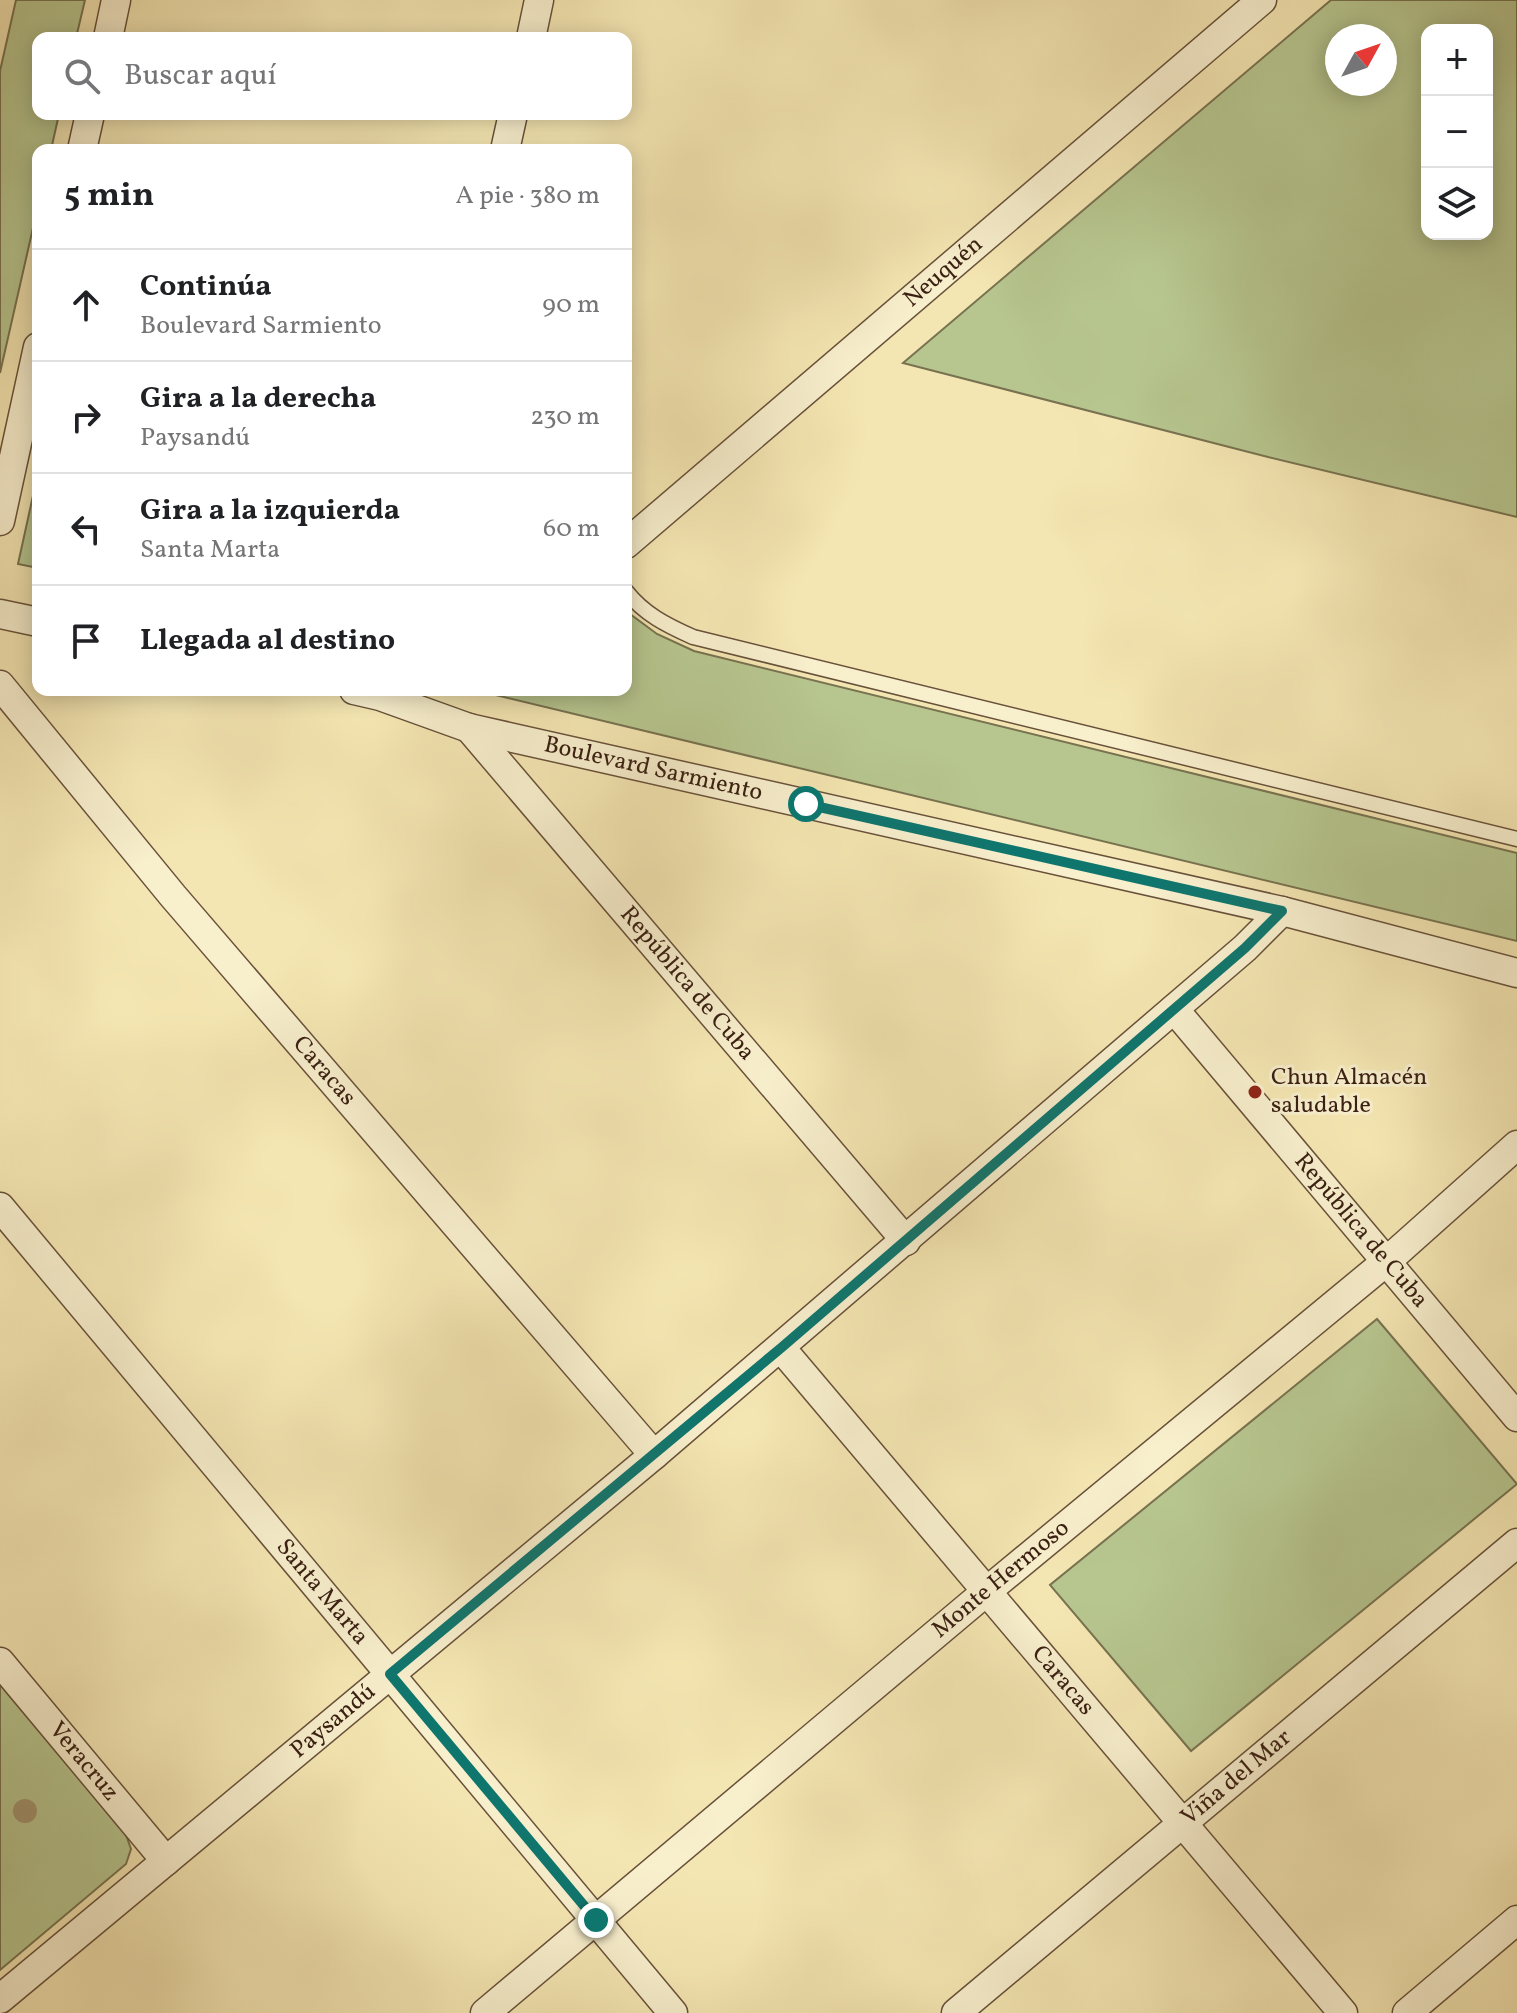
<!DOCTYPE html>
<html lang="es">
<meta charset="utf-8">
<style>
:root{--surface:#fff;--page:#f2f2f2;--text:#202124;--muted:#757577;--line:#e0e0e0}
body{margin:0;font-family:Vollkorn,serif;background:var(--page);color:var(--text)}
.controls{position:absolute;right:24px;top:24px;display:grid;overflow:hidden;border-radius:16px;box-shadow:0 4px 20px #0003}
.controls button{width:72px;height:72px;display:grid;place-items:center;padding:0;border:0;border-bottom:2px solid var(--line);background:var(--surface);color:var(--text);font:40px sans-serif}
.compass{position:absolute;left:1325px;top:24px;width:72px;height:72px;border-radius:50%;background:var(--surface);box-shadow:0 4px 20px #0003;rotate:50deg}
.stop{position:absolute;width:24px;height:24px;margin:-18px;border:6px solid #0f766e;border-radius:50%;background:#fff}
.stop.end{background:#0f766e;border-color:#fff;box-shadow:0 2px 8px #0008}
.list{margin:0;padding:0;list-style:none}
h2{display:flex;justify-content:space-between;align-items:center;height:104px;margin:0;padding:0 32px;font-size:34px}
h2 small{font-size:26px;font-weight:400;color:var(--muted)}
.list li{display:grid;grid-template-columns:52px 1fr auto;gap:24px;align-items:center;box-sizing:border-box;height:112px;padding:0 32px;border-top:2px solid var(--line)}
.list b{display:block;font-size:30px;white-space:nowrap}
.list p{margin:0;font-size:26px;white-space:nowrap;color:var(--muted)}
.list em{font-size:26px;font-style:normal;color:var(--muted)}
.icon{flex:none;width:44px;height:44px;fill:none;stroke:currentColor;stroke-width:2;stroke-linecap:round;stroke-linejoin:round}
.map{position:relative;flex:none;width:1517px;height:2013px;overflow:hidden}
.search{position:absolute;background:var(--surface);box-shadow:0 4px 20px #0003;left:32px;top:32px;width:600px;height:88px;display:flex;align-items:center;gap:20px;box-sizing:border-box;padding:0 28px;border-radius:16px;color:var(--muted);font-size:30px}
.panel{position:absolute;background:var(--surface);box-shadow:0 4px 20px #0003;left:32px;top:144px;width:600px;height:552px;border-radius:16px}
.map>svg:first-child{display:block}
.green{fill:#b7c68f;stroke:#787250;stroke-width:2;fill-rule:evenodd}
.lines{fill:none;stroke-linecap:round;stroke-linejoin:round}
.lane-casing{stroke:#68513a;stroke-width:17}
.street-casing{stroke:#68513a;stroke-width:31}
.lane{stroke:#f8efcd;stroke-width:14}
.street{stroke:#f8efcd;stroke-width:28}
.tree{fill:#a2946f}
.route{stroke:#0f766e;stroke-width:10}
.poi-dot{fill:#8f2418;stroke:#f8efcd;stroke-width:3}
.labels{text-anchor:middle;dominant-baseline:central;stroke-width:6;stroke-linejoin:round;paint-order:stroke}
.street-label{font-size:24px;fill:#391f12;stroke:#f8efcd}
.poi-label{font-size:24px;fill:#391f12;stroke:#f8efcd;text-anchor:start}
</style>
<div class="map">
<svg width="1517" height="2013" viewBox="0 0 1517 2013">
<rect width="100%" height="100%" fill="#f4e6b2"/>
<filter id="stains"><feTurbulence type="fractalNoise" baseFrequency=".0025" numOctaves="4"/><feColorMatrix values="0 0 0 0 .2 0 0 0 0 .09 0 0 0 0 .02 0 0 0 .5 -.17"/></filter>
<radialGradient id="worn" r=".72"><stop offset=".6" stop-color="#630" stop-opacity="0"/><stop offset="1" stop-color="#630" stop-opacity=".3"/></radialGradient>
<!-- green -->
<g class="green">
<polygon points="16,0 85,0 76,38 38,38 38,114 59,114 51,150 38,150 38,206 0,373 0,71"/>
<path d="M1331 0H1517V517L1268 457 903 363ZM1487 30V234H1427V30ZM1337 36H1385V84H1337Z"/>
<polygon points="38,473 38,568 18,564"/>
<polygon points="626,611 657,634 694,651 1517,853 1517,941 475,690 626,690"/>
<polygon points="1377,1319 1517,1484 1191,1751 1050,1585"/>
<polygon points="0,1684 126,1835 131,1849 126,1864 0,1970"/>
</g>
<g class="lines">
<defs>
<path id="lane" d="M626 591C644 614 666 625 693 637L1517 839"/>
<g id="street">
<polyline points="108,38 116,0"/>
<polyline points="531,38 539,0"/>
<polyline points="82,150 90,114"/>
<polyline points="505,150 513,114"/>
<polyline points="0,521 38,347"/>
<path id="s1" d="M626 544 1262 0"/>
<polyline points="0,614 38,622"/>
<path id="s2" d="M0 685 173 896 654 1455"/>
<path id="s3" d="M354 690 380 696 469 728 1282 911 1517 973"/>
<path id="s4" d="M469 728 906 1241"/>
<path id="s5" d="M1174 1009 1517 1417"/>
<path id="s6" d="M0 1207 673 2013"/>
<path id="s7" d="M781 1348 1343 2013"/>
<path id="s8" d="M0 1662 166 1861"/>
<path id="s9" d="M0 1999 654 1455 1245 948 1282 911"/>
<path id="s10" d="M485 2013 987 1591 1387 1261 1517 1145"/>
<path id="s11" d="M956 2013 1517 1543"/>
<polyline points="1407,2013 1517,1920"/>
</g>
</defs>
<!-- lane casing -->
<use href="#lane" class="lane-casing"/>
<!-- street casing -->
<use href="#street" class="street-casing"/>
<!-- lane -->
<use href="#lane" class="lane"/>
<!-- street -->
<use href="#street" class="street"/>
</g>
<!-- trees -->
<circle class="tree" cx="25" cy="1811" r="12"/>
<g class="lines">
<!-- route -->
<polyline class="route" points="596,1920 390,1674 781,1348 1245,948 1282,911 806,804"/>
</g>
<!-- markers -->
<circle class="poi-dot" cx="1255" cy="1092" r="8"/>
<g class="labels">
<!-- street labels -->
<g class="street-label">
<text stroke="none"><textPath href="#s1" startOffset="418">Neuquén</textPath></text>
<text stroke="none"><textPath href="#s3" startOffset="310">Boulevard Sarmiento</textPath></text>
<text stroke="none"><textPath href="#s4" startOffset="336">República de Cuba</textPath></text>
<text stroke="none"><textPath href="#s2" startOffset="504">Caracas</textPath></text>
<text stroke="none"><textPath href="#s5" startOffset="290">República de Cuba</textPath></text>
<text stroke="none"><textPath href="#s10" startOffset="674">Monte Hermoso</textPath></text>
<text stroke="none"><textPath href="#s6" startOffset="502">Santa Marta</textPath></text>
<text stroke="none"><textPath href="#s7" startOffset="436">Caracas</textPath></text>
<text stroke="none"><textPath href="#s9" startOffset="434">Paysandú</textPath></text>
<text stroke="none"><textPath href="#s8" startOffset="130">Veracruz</textPath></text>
<text stroke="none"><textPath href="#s11" startOffset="366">Viña del Mar</textPath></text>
</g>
<!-- poi labels -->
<g class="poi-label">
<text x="1271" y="1078">Chun Almacén<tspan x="1271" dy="28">saludable</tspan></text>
</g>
</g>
<rect width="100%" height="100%" filter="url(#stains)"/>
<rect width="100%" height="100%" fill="url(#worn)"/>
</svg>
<div class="controls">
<button>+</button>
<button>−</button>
<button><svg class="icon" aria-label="layers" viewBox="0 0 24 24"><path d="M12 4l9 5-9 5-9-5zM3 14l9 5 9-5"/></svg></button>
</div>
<svg class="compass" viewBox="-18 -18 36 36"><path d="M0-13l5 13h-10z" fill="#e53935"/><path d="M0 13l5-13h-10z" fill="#757577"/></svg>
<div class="stop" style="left:806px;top:804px"></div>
<div class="stop end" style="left:596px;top:1920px"></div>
<div class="search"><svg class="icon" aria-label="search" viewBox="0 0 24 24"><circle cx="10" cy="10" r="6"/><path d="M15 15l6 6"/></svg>Buscar aquí</div>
<section class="panel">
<h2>5 min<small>A pie · 380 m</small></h2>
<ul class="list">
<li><svg class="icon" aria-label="ahead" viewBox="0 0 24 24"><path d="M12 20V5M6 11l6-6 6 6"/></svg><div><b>Continúa</b><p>Boulevard Sarmiento</p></div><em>90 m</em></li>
<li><svg class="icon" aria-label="right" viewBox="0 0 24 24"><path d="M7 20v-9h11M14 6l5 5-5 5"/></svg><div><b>Gira a la derecha</b><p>Paysandú</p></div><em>230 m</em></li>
<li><svg class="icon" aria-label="left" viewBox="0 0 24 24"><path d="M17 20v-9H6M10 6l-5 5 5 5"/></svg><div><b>Gira a la izquierda</b><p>Santa Marta</p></div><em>60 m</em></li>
<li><svg class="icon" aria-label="arrive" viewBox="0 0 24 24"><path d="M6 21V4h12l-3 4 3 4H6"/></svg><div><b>Llegada al destino</b></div></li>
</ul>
</section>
</div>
